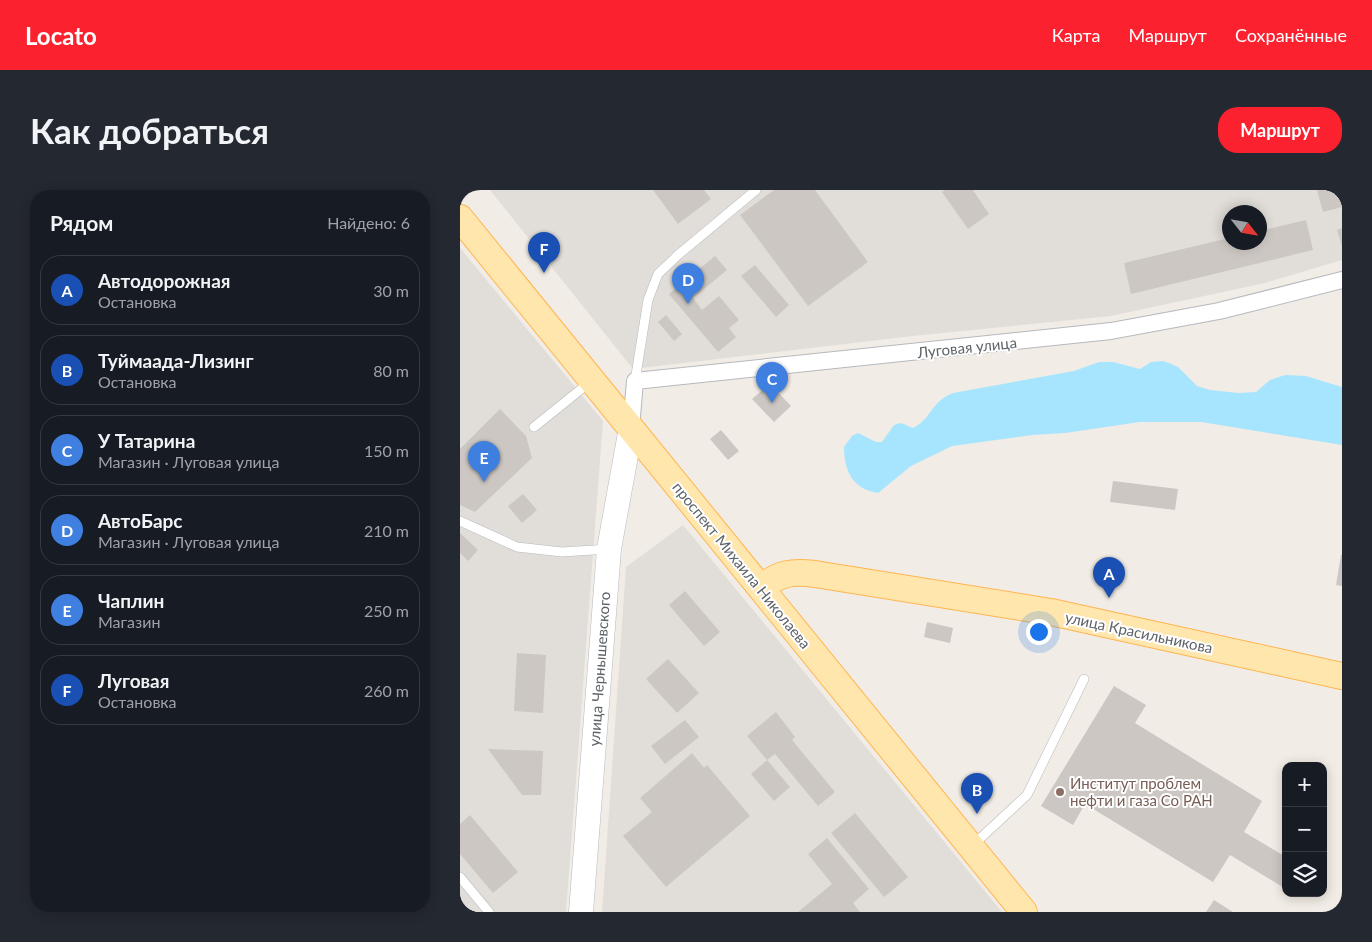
<!DOCTYPE html>
<html lang="ru">
<meta charset="utf-8">
<style>
:root{--surface:#171b24;--page:#242831;--text:#f1f3f6;--muted:#9ea1a6;--line:#363941;--accent:#fb212f}
body{margin:0;font-family:Lato,sans-serif;background:var(--page);color:var(--text)}
.controls{position:absolute;right:15px;bottom:15px;display:grid;overflow:hidden;border-radius:10px;box-shadow:0 2px 12px #0003}
.controls button{width:45px;height:45px;display:grid;place-items:center;padding:0;border:0;border-bottom:1px solid var(--line);background:var(--surface);color:var(--text);font:25px sans-serif}
.compass{position:absolute;left:762px;top:15px;width:45px;height:45px;border-radius:50%;background:var(--surface);box-shadow:0 2px 12px #0003;rotate:121deg}
.you{position:absolute;left:578px;top:441px;width:18px;height:18px;margin:-12px;border:4px solid #fff;border-radius:50%;background:#1a73e8;box-shadow:0 0 0 8px #1a73e833}
.badge{display:grid;place-items:center;width:32px;height:32px;border-radius:50%;background:var(--accent);color:#fff;font-size:16px;font-weight:700}
.pin{position:absolute;translate:-50% -41px;filter:drop-shadow(0 1px 2px #0008)}
.pin::after{content:'';position:absolute;top:26px;width:18px;height:15px;background:inherit;clip-path:polygon(0 0,100% 0,50% 100%)}
.list{margin:0;padding:0;list-style:none}
h2{display:flex;justify-content:space-between;align-items:center;height:65px;margin:0;padding:0 20px;font-size:21px}
h2 small{font-size:16px;font-weight:400;color:var(--muted)}
.list li{display:grid;grid-template-columns:32px 1fr auto;gap:15px;align-items:center;box-sizing:border-box;height:70px;margin:0 10px 10px;padding:0 10px;border:1px solid var(--line);border-radius:20px}
.list b{display:block;font-size:19px;white-space:nowrap}
.list p{margin:0;font-size:16px;white-space:nowrap;color:var(--muted)}
.list em{font-size:16px;font-style:normal;color:var(--muted)}
.icon{flex:none;width:28px;height:28px;fill:none;stroke:currentColor;stroke-width:2;stroke-linecap:round;stroke-linejoin:round}
.map{position:relative;flex:none;width:882px;height:722px;overflow:hidden;border-radius:20px}
header{display:flex;align-items:center;gap:30px;box-sizing:border-box;height:70px;padding:0 25px;background:var(--accent);color:#fff}
header strong{font-size:24px}
nav{display:flex;gap:28px;margin-inline-start:auto;font-size:18px}
.intro{display:flex;align-items:center;justify-content:space-between;box-sizing:border-box;height:120px;padding:0 30px}
h1{margin:0;font-size:35px}
.button{padding:12px 22px;border-radius:20px;background:var(--accent);color:#fff;font-size:18px;font-weight:700}
main{display:flex;gap:30px;padding:0 30px}
aside{flex:1;background:var(--surface);border-radius:20px;box-shadow:0 2px 12px #0003}
.map>svg:first-child{display:block}
.industrial{fill:#e1ded9;fill-rule:evenodd}
.water{fill:#a7e5ff}
.building{fill:#ccc7c2}
.lines{fill:none;stroke-linecap:round;stroke-linejoin:round}
.lane-casing{stroke:#b6b9bd;stroke-width:10}
.street-casing{stroke:#b6b9bd;stroke-width:18}
.secondary-casing{stroke:#b6bbc0;stroke-width:25}
.primary-casing{stroke:#ffb550;stroke-width:28}
.lane{stroke:#fff;stroke-width:9}
.street{stroke:#fff;stroke-width:16}
.secondary{stroke:#fff;stroke-width:24}
.primary{stroke:#ffe6ac;stroke-width:26}
.education-dot{fill:#8d6e63;stroke:#fff;stroke-width:2}
.labels{text-anchor:middle;dominant-baseline:central;stroke-width:4;stroke-linejoin:round;paint-order:stroke}
.street-label{font-size:15px;fill:#5d6367;stroke:#fff}
.education-label{font-size:15px;fill:#785e54;stroke:#fff;text-anchor:start}
</style>
<header>
<strong>Locato</strong>
<nav><a>Карта</a><a>Маршрут</a><a>Сохранённые</a></nav>
</header>
<div class="intro"><h1>Как добраться</h1><a class="button">Маршрут</a></div>
<main>
<aside>
<h2>Рядом<small>Найдено: 6</small></h2>
<ul class="list">
<li><span class="badge" style="background:#1a4fb4">A</span><div><b>Автодорожная</b><p>Остановка</p></div><em>30 m</em></li>
<li><span class="badge" style="background:#1a4fb4">B</span><div><b>Туймаада-Лизинг</b><p>Остановка</p></div><em>80 m</em></li>
<li><span class="badge" style="background:#3f7fe0">C</span><div><b>У Татарина</b><p>Магазин · Луговая улица</p></div><em>150 m</em></li>
<li><span class="badge" style="background:#3f7fe0">D</span><div><b>АвтоБарс</b><p>Магазин · Луговая улица</p></div><em>210 m</em></li>
<li><span class="badge" style="background:#3f7fe0">E</span><div><b>Чаплин</b><p>Магазин</p></div><em>250 m</em></li>
<li><span class="badge" style="background:#1a4fb4">F</span><div><b>Луговая</b><p>Остановка</p></div><em>260 m</em></li>
</ul>
</aside>
<div class="map">
<svg width="882" height="722" viewBox="0 0 882 722">
<rect width="100%" height="100%" fill="#f1ece5"/>
<!-- industrial -->
<g class="industrial">
<path d="M30 0H882V70L805 93 651 126 453 146 173 179ZM769 22H799V52H769Z"/>
<polygon points="0,58 143,231 106,722 0,722"/>
<polygon points="223,335 542,722 142,722 166,377"/>
</g>
<!-- water -->
<path class="water" d="M704 171 718 177 737 196 750 200 778 203 796 202 810 190 825 185 846 186 882 197V255L741 232H680L605 243 572 245 492 256 451 276 418 303C392 299 384 280 384 257L392 246 398 243 416 252H422L434 235 441 233 453 238C472 229 470 212 493 203L614 181 639 172H653L680 179 691 172Z"/>
<!-- building -->
<g class="building">
<polygon points="193,0 244,0 251,9 218,34"/>
<polygon points="314,0 355,0 408,72 348,116 280,25"/>
<polygon points="485,0 513,0 529,24 508,39 482,2"/>
<polygon points="857,0 882,0 882,17 863,22"/>
<polygon points="846,30 853,60 671,104 664,73 769,48 769,52 799,52 799,41"/>
<polygon points="882,38 882,56 877,40"/>
<polygon points="255,66 267,80 233,108 242,120 259,106 279,130 269,138 276,147 258,162 209,104"/>
<polygon points="295,75 329,115 316,127 281,86"/>
<polygon points="206,125 222,144 214,151 198,132"/>
<polygon points="306,197 312,203 316,200 331,216 314,232 292,209"/>
<polygon points="40,219 66,246 72,268 15,322 0,315 0,259"/>
<polygon points="261,240 279,261 268,270 250,249"/>
<polygon points="653,291 718,299 715,320 650,312"/>
<polygon points="63,304 77,320 62,333 48,316"/>
<polygon points="0,343 18,360 8,371 0,363"/>
<polygon points="881,365 882,365 882,396 876,395"/>
<polygon points="225,401 260,442 244,456 209,415"/>
<polygon points="467,432 493,438 490,453 464,447"/>
<polygon points="57,463 86,465 83,523 54,521"/>
<polygon points="208,469 239,503 217,523 186,489"/>
<polygon points="654,496 686,515 675,533 802,611 784,642 826,667 826,699 770,665 753,692 625,614 613,635 581,616"/>
<polygon points="316,522 335,547 332,550 375,602 358,616 315,564 307,570 287,546"/>
<polygon points="225,530 239,547 205,574 191,556"/>
<polygon points="28,559 83,561 81,605 62,605"/>
<polygon points="232,563 244,578 247,575 290,626 206,697 163,646 192,622 180,608"/>
<polygon points="307,570 330,597 314,611 291,584"/>
<polygon points="395,623 448,687 424,707 371,643"/>
<polygon points="10,625 58,682 33,703 0,664 0,634"/>
<polygon points="367,648 409,699 393,713 400,722 338,722 372,694 348,664"/>
<polygon points="0,710 8,722 0,722"/>
<polygon points="754,710 773,722 746,722"/>
</g>
<g class="lines">
<defs>
<g id="lane">
<polyline points="175,191 188,110 198,84 218,65 296,0"/>
<polyline points="74,237 130,192"/>
<polyline points="0,331 57,357 102,362 149,359"/>
<polyline points="513,655 567,605 624,489"/>
<polyline points="0,687 29,722"/>
</g>
<polyline id="street" points="171,238 175,191 651,141 759,121 882,90"/>
<polyline id="secondary" points="121,722 149,359 171,238"/>
<g id="primary">
<polyline points="0,28 564,722"/>
<path d="M301 398C319 383 332 381 355 384L591 422 882 486"/>
</g>
</defs>
<!-- lane casing -->
<use href="#lane" class="lane-casing"/>
<!-- street casing -->
<use href="#street" class="street-casing"/>
<!-- secondary casing -->
<use href="#secondary" class="secondary-casing"/>
<!-- primary casing -->
<use href="#primary" class="primary-casing"/>
<!-- lane -->
<use href="#lane" class="lane"/>
<!-- street -->
<use href="#street" class="street"/>
<!-- secondary -->
<use href="#secondary" class="secondary"/>
<!-- primary -->
<use href="#primary" class="primary"/>
</g>
<!-- markers -->
<circle class="education-dot" cx="600" cy="602" r="5"/>
<g class="labels">
<!-- street labels -->
<g class="street-label">
<text transform="translate(507 157) rotate(-6)">Луговая улица</text>
<text transform="translate(282 375) rotate(51)">проспект Михаила Николаева</text>
<text transform="translate(679 442) rotate(12)">улица Красильникова</text>
<text transform="translate(139 479) rotate(-86)">улица Чернышевского</text>
</g>
<!-- education labels -->
<g class="education-label">
<text x="610" y="593">Институт проблем<tspan x="610" dy="17">нефти и газа Со РАН</tspan></text>
</g>
</g>
</svg>
<div class="controls">
<button>+</button>
<button>−</button>
<button><svg class="icon" aria-label="layers" viewBox="0 0 24 24"><path d="M12 4l9 5-9 5-9-5zM3 14l9 5 9-5"/></svg></button>
</div>
<svg class="compass" viewBox="-18 -18 36 36"><path d="M0-13l5 13h-10z" fill="#e53935"/><path d="M0 13l5-13h-10z" fill="#9ea1a6"/></svg>
<div class="you"></div>
<div class="pin badge" style="left:649px;top:408px;background:#1a4fb4">A</div>
<div class="pin badge" style="left:517px;top:624px;background:#1a4fb4">B</div>
<div class="pin badge" style="left:312px;top:213px;background:#3f7fe0">C</div>
<div class="pin badge" style="left:228px;top:114px;background:#3f7fe0">D</div>
<div class="pin badge" style="left:24px;top:292px;background:#3f7fe0">E</div>
<div class="pin badge" style="left:84px;top:83px;background:#1a4fb4">F</div>
</div>
</main>
